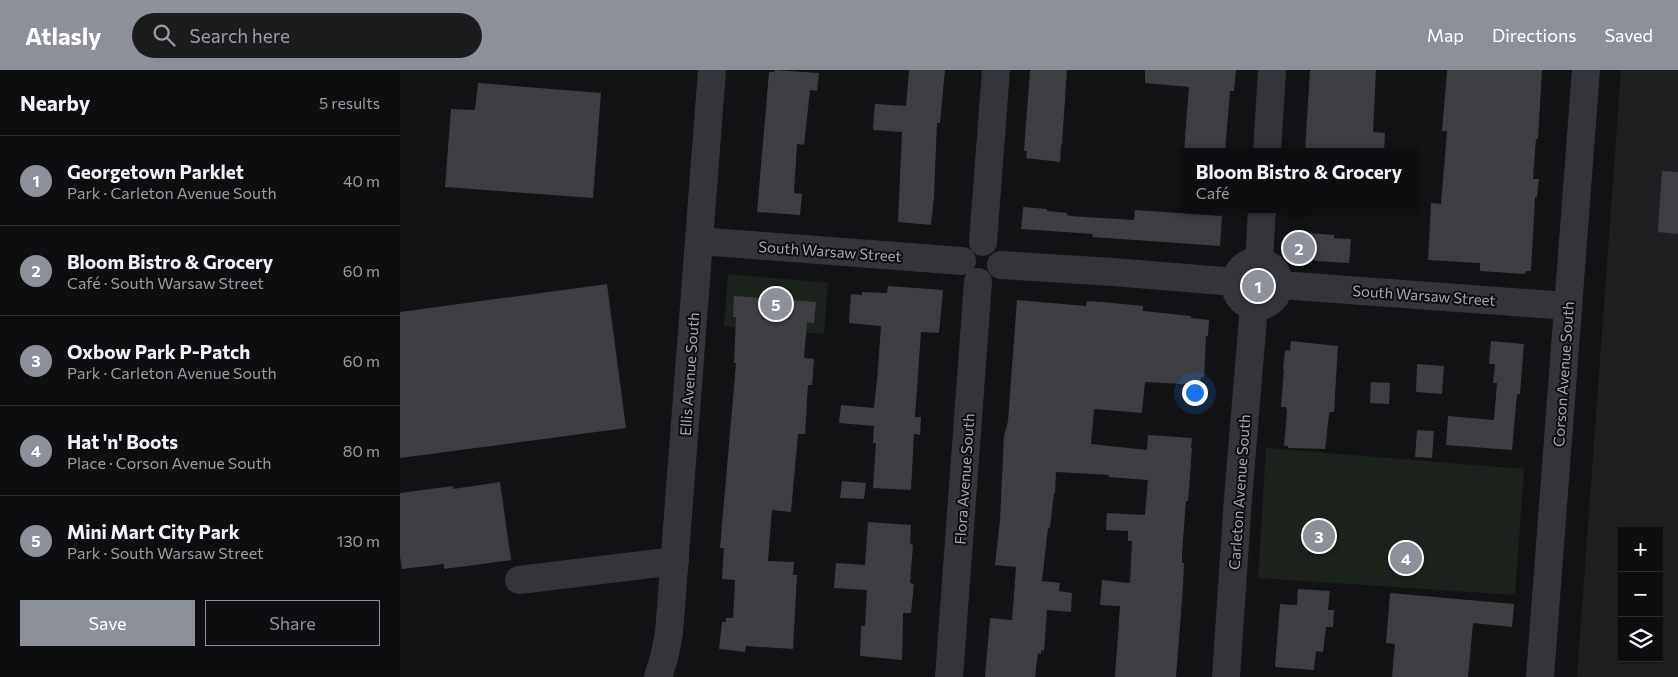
<!DOCTYPE html>
<meta charset="utf-8">
<style>
:root{--surface:#0e0e10;--page:#1c1c1e;--text:#f1f3f6;--muted:#9b9c9f;--line:#2e2e30;--accent:#8c9099}
body{margin:0;font-family:Commissioner,sans-serif;background:var(--page);color:var(--text)}
.controls{position:absolute;right:15px;bottom:15px;display:grid;overflow:hidden;border-radius:0px;box-shadow:0 1px 4px #0004}
.controls button{width:45px;height:45px;display:grid;place-items:center;padding:0;border:0;border-bottom:1px solid var(--line);background:var(--surface);color:var(--text);font:25px sans-serif}
.you{position:absolute;left:794px;top:322px;width:18px;height:18px;margin:-12px;border:4px solid #fff;border-radius:50%;background:#1a73e8;box-shadow:0 0 0 8px #1a73e833}
.badge{display:grid;place-items:center;width:32px;height:32px;border-radius:50%;background:var(--accent);color:#fff;font-size:16px;font-weight:700}
.pin{position:absolute;translate:-50% -50%;border:2px solid #fff;box-shadow:0 1px 5px #0006}
.popup{position:absolute;left:779px;top:78px;width:240px;height:65px;box-sizing:border-box;display:grid;place-content:center;border-radius:0px;background:var(--surface);filter:drop-shadow(0 1px 4px #0005);font-size:16px;white-space:nowrap;color:var(--muted)}
.popup b{font-size:19px;color:var(--text)}
.popup::after{content:'';position:absolute;left:50%;top:100%;margin-left:-10px;border:10px solid transparent;border-top-color:var(--surface)}
.list{margin:0;padding:0;list-style:none}
h2{display:flex;justify-content:space-between;align-items:center;height:65px;margin:0;padding:0 20px;font-size:21px}
h2 small{font-size:16px;font-weight:400;color:var(--muted)}
.list li{display:grid;grid-template-columns:32px 1fr auto;gap:15px;align-items:center;box-sizing:border-box;height:90px;padding:0 20px;border-top:1px solid var(--line)}
.list b{display:block;font-size:19px;white-space:nowrap}
.list p{margin:0;font-size:16px;white-space:nowrap;color:var(--muted)}
.list em{font-size:16px;font-style:normal;color:var(--muted)}
.actions{display:flex;gap:10px;padding:15px 20px}
.actions a{flex:1;padding:11px 0;border:1px solid var(--accent);border-radius:0px;text-align:center;font-size:18px;color:var(--accent)}
.actions .main{background:var(--accent);color:#fff}
.icon{flex:none;width:28px;height:28px;fill:none;stroke:currentColor;stroke-width:2;stroke-linecap:round;stroke-linejoin:round}
.map{position:relative;flex:none;width:1278px;height:607px;overflow:hidden}
header{display:flex;align-items:center;gap:30px;box-sizing:border-box;height:70px;padding:0 25px;background:var(--accent);color:#fff}
header strong{font-size:24px}
nav{display:flex;gap:28px;margin-inline-start:auto;font-size:18px}
.search{width:350px;height:45px;background:var(--page);display:flex;align-items:center;gap:12px;box-sizing:border-box;padding:0 18px;border-radius:28px;color:var(--muted);font-size:19px}
main{display:flex}
aside{flex:1;background:var(--surface)}
.map>svg:first-child{display:block}
.built{fill:#1f1f22;fill-rule:evenodd}
.green{fill:#1b231c}
.building{fill:#3d3d42}
.lines{fill:none;stroke-linecap:round;stroke-linejoin:round}
.minor{stroke:#34343a;stroke-width:28}
.labels{text-anchor:middle;dominant-baseline:central;stroke-width:4;stroke-linejoin:round;paint-order:stroke}
.street-label{font-size:15px;fill:#a4a8b6;stroke:#0e0e10}
</style>
<header>
<strong>Atlasly</strong>
<div class="search"><svg class="icon" aria-label="search" viewBox="0 0 24 24"><circle cx="10" cy="10" r="6"/><path d="M15 15l6 6"/></svg>Search here</div>
<nav><a>Map</a><a>Directions</a><a>Saved</a></nav>
</header>
<main>
<aside>
<h2>Nearby<small>5 results</small></h2>
<ul class="list">
<li><span class="badge">1</span><div><b>Georgetown Parklet</b><p>Park · Carleton Avenue South</p></div><em>40 m</em></li>
<li><span class="badge">2</span><div><b>Bloom Bistro &amp; Grocery</b><p>Café · South Warsaw Street</p></div><em>60 m</em></li>
<li><span class="badge">3</span><div><b>Oxbow Park P-Patch</b><p>Park · Carleton Avenue South</p></div><em>60 m</em></li>
<li><span class="badge">4</span><div><b>Hat 'n' Boots</b><p>Place · Corson Avenue South</p></div><em>80 m</em></li>
<li><span class="badge">5</span><div><b>Mini Mart City Park</b><p>Park · South Warsaw Street</p></div><em>130 m</em></li>
</ul>
<div class="actions"><a class="main">Save</a><a>Share</a></div>
</aside>
<div class="map">
<svg width="1278" height="607" viewBox="0 0 1278 607">
<rect width="100%" height="100%" fill="#131315"/>
<!-- built -->
<path class="built" d="M1221 0H1278V607H1177ZM1222 461H1259V588H1222Z"/>
<!-- green -->
<g class="green">
<circle cx="858" cy="215" r="12"/>
<polygon points="328,204 428,213 424,264 324,256"/>
<polygon points="866,378 1124,399 1115,525 858,508"/>
</g>
<!-- building -->
<g class="building">
<polygon points="375,0 419,3 417,21 410,20 404,75 397,74 394,123 402,124 400,145 357,142 369,2 374,2"/>
<polygon points="509,0 545,0 540,53 537,53 534,126 531,155 498,152 502,62 473,60 475,34 506,36"/>
<polygon points="630,0 667,0 662,74 661,75 660,92 626,88 627,81 624,81"/>
<polygon points="745,0 836,0 834,21 830,21 825,82 784,82 789,17 745,13"/>
<polygon points="910,0 976,0 973,62 985,63 984,82 905,82"/>
<polygon points="1047,0 1142,0 1138,69 1136,69 1133,109 1139,109 1137,127 1135,127 1131,201 1126,201 1125,204 1080,201 1080,193 1028,190 1031,133 1041,134 1047,61 1042,61"/>
<polygon points="78,13 201,23 193,128 45,117 51,39 75,40"/>
<polygon points="1262,101 1278,102 1278,164 1258,162"/>
<polygon points="623,137 647,139 647,141 667,143 667,145 670,146 734,150 735,140 822,146 820,176 692,167 693,164 621,159"/>
<polygon points="908,163 934,165 934,168 951,169 949,193 888,189 890,165 908,166"/>
<polygon points="207,214 226,358 0,388 0,242"/>
<polygon points="488,216 543,220 539,263 521,262 515,347 521,347 520,365 514,364 511,420 473,418 476,373 473,373 474,356 439,353 441,335 474,338 477,310 481,256 449,253 451,224 462,225 462,222 487,223"/>
<polygon points="334,226 416,232 414,253 407,252 404,288 414,289 412,315 408,315 405,364 398,364 391,442 372,440 368,491 394,492 393,505 397,505 393,579 346,576 345,582 319,579 322,552 326,552 326,548 333,548 335,510 322,509 324,478 320,478 336,293 334,293 336,247 333,247"/>
<polygon points="617,230 686,236 687,231 704,232 743,236 743,241 791,246 791,248 809,250 808,266 806,266 804,308 801,307 800,315 745,312 742,343 694,339 691,374 747,380 748,365 792,368 791,378 792,378 788,431 786,431 782,483 782,493 784,493 783,516 776,607 715,607 720,536 700,535 702,510 730,513 732,471 728,471 728,461 706,460 707,443 745,445 748,410 708,407 709,405 656,402 655,423 654,423 650,458 648,458 642,511 660,513 659,521 672,523 671,542 647,540 644,581 641,580 641,584 638,583 635,607 585,607 590,548 612,550 616,497 595,495 600,450 604,366 608,351"/>
<polygon points="891,271 938,276 934,342 930,342 929,345 925,379 888,378 888,376 884,376 887,341 886,337 881,337 884,299 883,299 885,280 890,281"/>
<polygon points="1091,271 1124,274 1120,324 1117,324 1112,380 1046,375 1048,346 1094,350 1097,313 1093,313 1095,294 1089,294"/>
<polygon points="1017,294 1044,296 1042,324 1016,322"/>
<polygon points="971,312 990,313 989,334 970,333"/>
<polygon points="1017,360 1034,361 1032,388 1015,387"/>
<polygon points="442,411 466,413 464,429 440,428"/>
<polygon points="100,412 111,490 44,499 44,494 2,499 0,487 0,423 53,416 53,419"/>
<polygon points="468,452 511,455 510,474 513,475 510,513 514,514 511,543 503,543 502,590 460,586 461,556 465,556 467,520 434,518 436,493 465,495"/>
<polygon points="898,519 930,521 928,540 934,540 933,557 926,557 923,582 916,581 914,600 875,597 880,534 897,535"/>
<polygon points="990,523 1114,534 1112,557 1073,553 1068,607 992,607 995,574 986,573"/>
</g>
<g class="lines">
<!-- minor -->
<g class="minor">
<polyline points="867,82 872,0"/>
<polyline points="299,171 562,191"/>
<polyline points="583,172 596,0"/>
<circle cx="857" cy="214" r="22"/>
<polyline points="859,192 862,139"/>
<polyline points="601,195 713,202 835,212"/>
<polyline points="880,215 1168,236"/>
<polyline points="119,510 275,491"/>
<polyline points="258,607 264,588 269,563 312,0"/>
<polyline points="549,607 578,212"/>
<polyline points="826,607 838,428 854,236"/>
<polyline points="1140,607 1186,0"/>
</g>
</g>
<g class="labels">
<!-- street labels -->
<g class="street-label">
<text transform="translate(430 181) rotate(4)">South Warsaw Street</text>
<text transform="translate(1024 225) rotate(4)">South Warsaw Street</text>
<text transform="translate(289 304) rotate(-86)">Ellis Avenue South</text>
<text transform="translate(1163 304) rotate(-86)">Corson Avenue South</text>
<text transform="translate(564 409) rotate(-86)">Flora Avenue South</text>
<text transform="translate(839 422) rotate(-86)">Carleton Avenue South</text>
</g>
</g>
</svg>
<div class="controls">
<button>+</button>
<button>−</button>
<button><svg class="icon" aria-label="layers" viewBox="0 0 24 24"><path d="M12 4l9 5-9 5-9-5zM3 14l9 5 9-5"/></svg></button>
</div>
<div class="you"></div>
<div class="pin badge" style="left:858px;top:216px">1</div>
<div class="pin badge" style="left:899px;top:178px">2</div>
<div class="popup"><b>Bloom Bistro &amp; Grocery</b>Café</div>
<div class="pin badge" style="left:919px;top:466px">3</div>
<div class="pin badge" style="left:1006px;top:488px">4</div>
<div class="pin badge" style="left:376px;top:234px">5</div>
</div>
</main>
